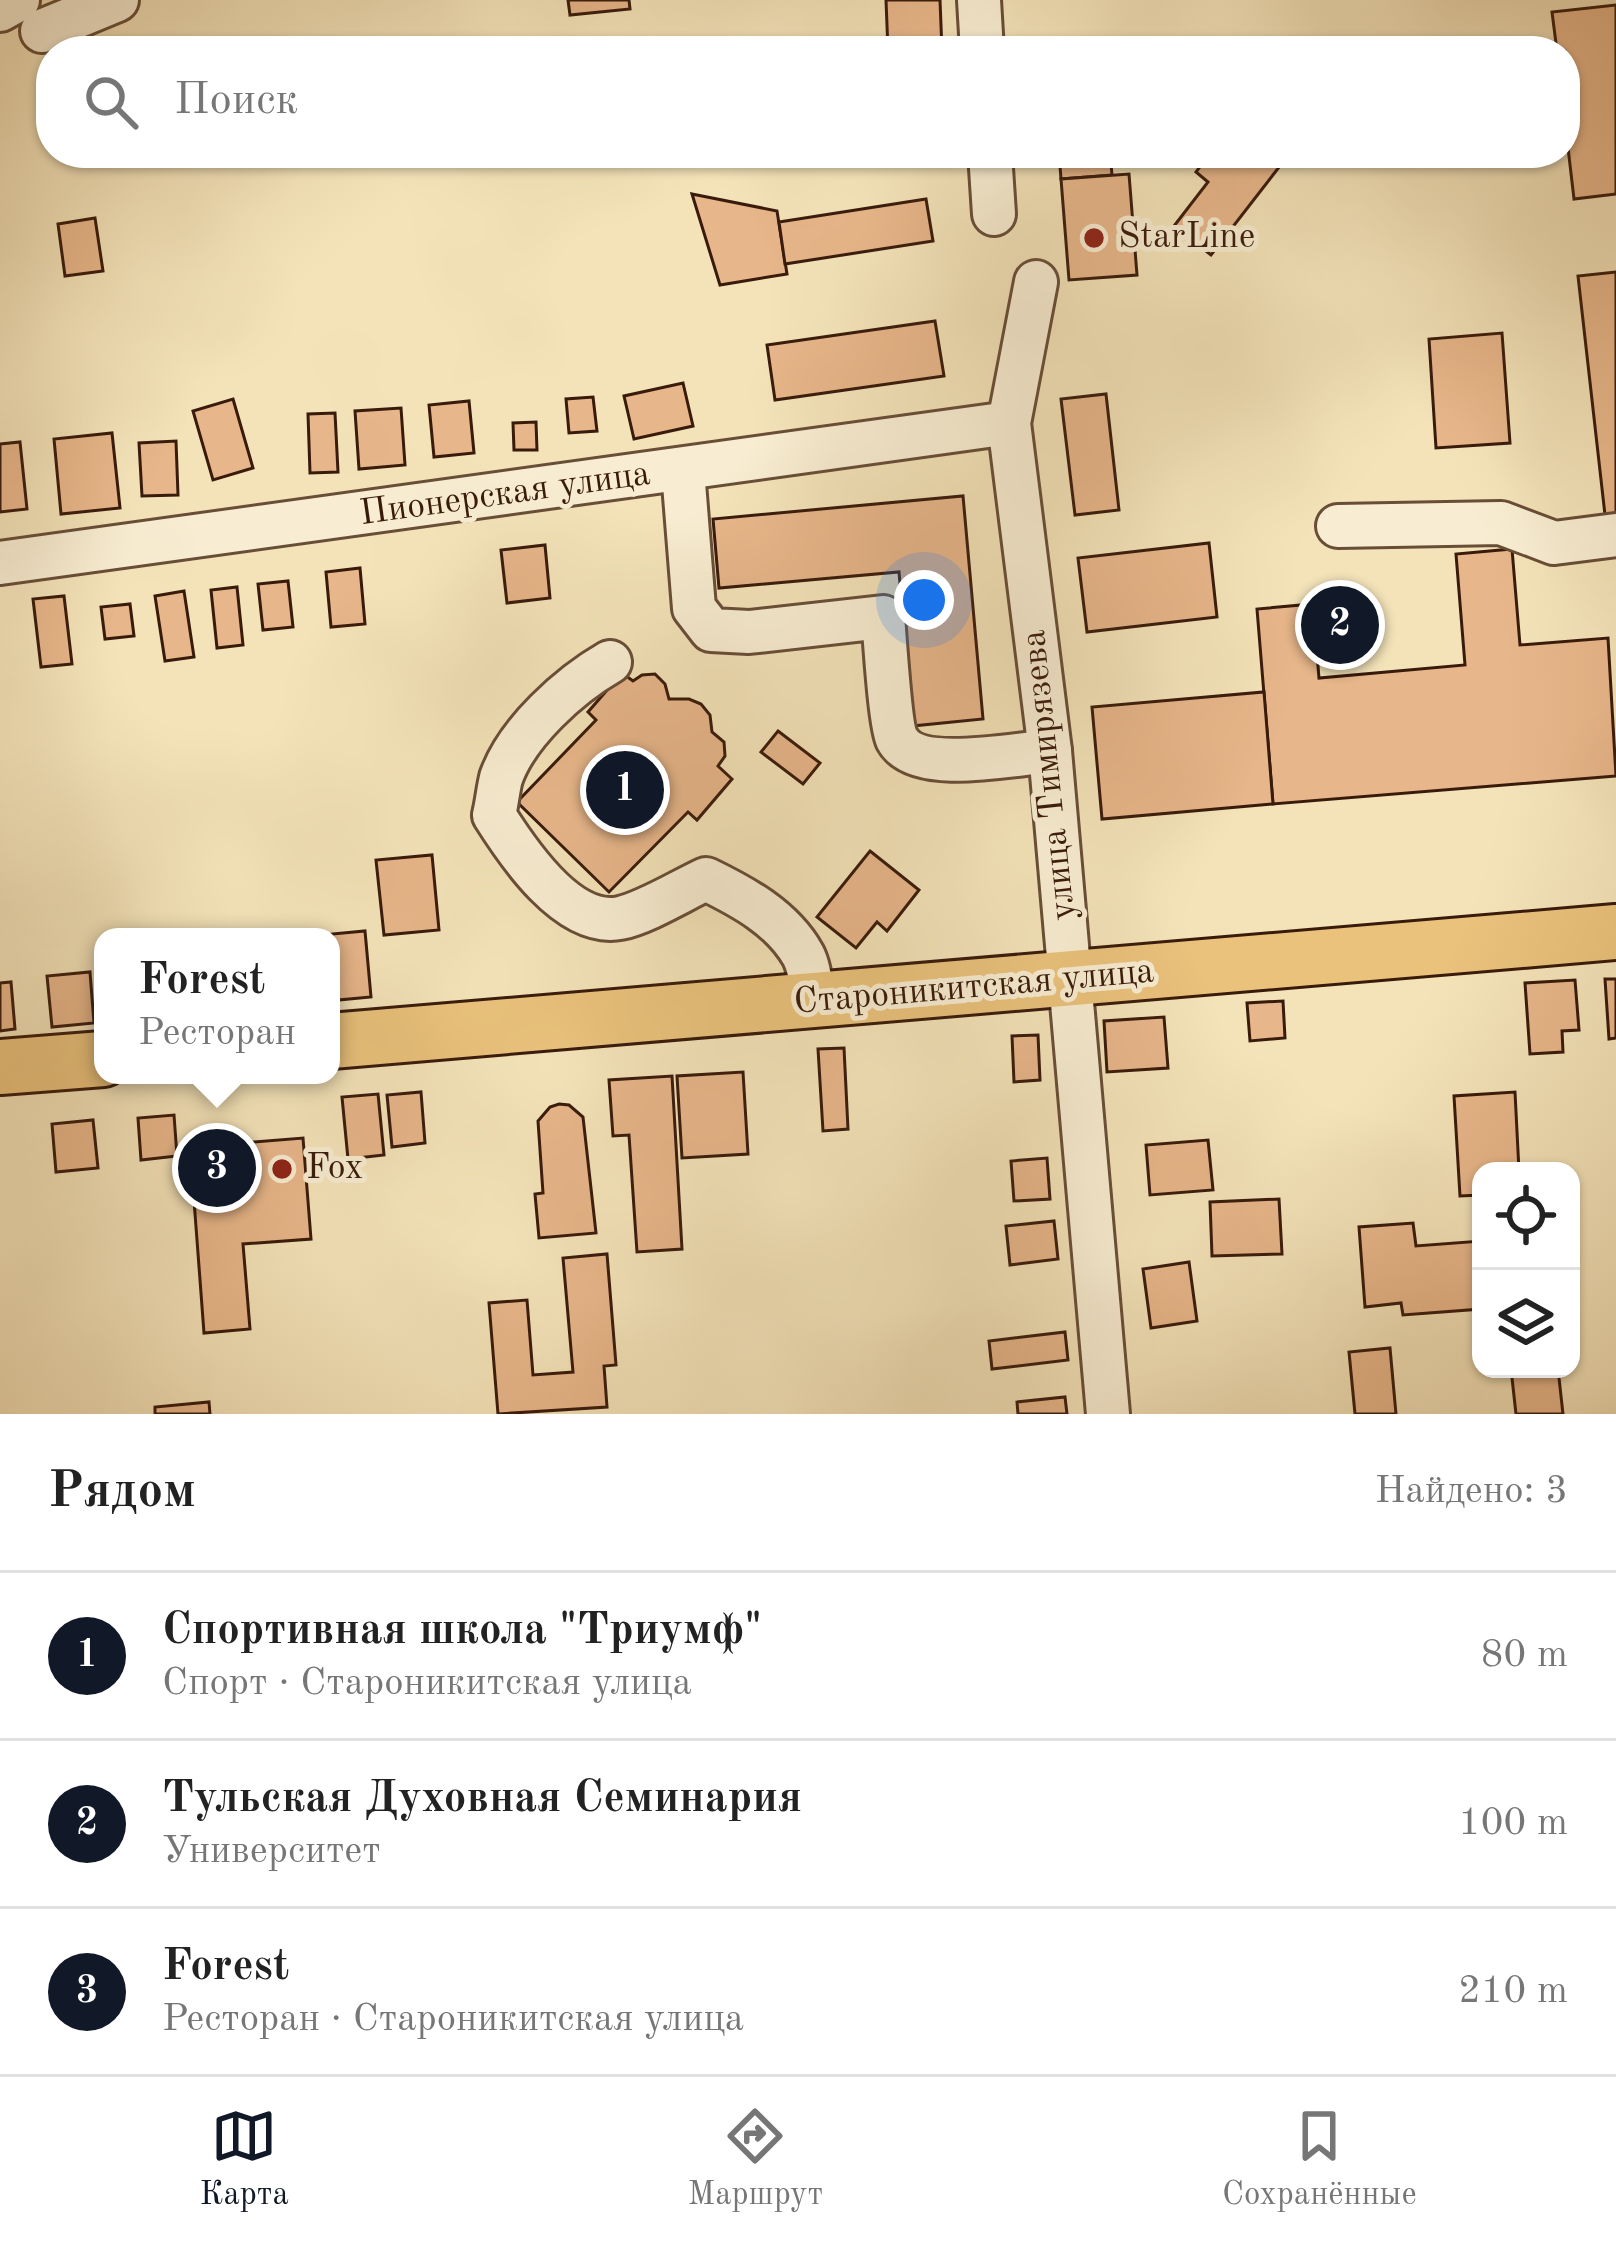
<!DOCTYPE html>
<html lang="ru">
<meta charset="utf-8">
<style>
:root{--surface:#fff;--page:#f6f6f6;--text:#222;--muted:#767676;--line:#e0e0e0;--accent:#111827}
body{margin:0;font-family:"Old Standard TT",serif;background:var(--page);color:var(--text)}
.controls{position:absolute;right:36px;bottom:36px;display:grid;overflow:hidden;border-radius:24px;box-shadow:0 3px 9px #0004}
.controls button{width:108px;height:108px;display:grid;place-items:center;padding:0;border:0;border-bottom:3px solid var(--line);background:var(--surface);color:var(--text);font:60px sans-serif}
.you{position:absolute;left:924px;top:600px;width:42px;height:42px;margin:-30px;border:9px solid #fff;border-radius:50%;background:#1a73e8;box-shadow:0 0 0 18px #1a73e833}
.badge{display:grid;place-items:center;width:78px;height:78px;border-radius:50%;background:var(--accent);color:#fff;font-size:39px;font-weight:700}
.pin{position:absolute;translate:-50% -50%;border:6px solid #fff;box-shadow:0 3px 12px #0006}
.popup{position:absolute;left:94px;top:928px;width:246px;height:156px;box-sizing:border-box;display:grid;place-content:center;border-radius:24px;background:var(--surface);filter:drop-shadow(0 3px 9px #0005);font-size:39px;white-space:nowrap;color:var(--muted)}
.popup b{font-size:45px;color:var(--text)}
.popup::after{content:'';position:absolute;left:50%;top:100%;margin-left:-24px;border:24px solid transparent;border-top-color:var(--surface)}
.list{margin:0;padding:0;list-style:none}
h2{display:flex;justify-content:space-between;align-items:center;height:156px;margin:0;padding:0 48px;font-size:51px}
h2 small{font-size:39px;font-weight:400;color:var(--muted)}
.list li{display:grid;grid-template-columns:78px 1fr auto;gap:36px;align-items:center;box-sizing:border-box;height:168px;padding:0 48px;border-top:3px solid var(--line)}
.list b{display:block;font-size:45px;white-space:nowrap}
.list p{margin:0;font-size:39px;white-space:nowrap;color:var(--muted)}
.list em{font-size:39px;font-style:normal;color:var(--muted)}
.icon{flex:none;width:66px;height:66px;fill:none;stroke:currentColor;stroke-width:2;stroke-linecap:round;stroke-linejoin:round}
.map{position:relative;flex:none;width:1616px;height:1414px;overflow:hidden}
.search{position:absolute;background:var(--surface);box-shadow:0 3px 9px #0004;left:36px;right:36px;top:36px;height:132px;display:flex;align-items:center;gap:30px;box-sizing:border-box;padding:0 42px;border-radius:48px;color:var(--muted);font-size:45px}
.sheet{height:660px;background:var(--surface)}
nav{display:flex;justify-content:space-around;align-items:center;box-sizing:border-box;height:168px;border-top:3px solid var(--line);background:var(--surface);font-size:33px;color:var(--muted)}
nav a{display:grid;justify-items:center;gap:6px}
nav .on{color:var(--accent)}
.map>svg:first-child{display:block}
.building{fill:#e7b68a;stroke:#391b0c;stroke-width:3}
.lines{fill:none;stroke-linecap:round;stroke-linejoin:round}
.minor-casing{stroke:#684d37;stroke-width:48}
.major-casing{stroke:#391b0c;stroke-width:60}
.minor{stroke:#f8edd2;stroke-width:42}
.major{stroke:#eac27c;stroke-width:54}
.poi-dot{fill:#8f2418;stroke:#f8edd2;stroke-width:4.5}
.labels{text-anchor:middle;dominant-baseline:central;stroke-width:10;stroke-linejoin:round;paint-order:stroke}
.poi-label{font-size:36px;fill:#391b0c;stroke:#f8edd2;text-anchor:start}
.street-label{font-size:36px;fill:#391b0c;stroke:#f8edd2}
</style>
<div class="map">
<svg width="1616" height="1414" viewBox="0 0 1616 1414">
<rect width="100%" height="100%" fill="#f4e3b9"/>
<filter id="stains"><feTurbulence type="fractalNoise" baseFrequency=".00167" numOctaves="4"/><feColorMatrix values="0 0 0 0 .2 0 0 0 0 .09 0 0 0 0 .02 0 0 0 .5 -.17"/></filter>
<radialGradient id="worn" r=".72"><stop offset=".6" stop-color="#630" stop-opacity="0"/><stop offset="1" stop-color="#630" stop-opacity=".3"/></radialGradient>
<!-- building -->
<g class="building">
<polygon points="568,0 629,0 630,9 570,15"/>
<polygon points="886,0 940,0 942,51 888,51"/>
<polygon points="1616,5 1616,194 1574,199 1565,122 1565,51 1557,51 1552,12"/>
<polygon points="1059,153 1110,153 1112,175 1061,179"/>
<polygon points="1210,153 1223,163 1230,153 1290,153 1211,255 1174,226 1208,182 1196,172"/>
<polygon points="1129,174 1137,275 1069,280 1061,179"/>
<polygon points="692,194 777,211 787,274 720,285"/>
<polygon points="926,199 933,241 785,264 779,222"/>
<polygon points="95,218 103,271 65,276 58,224"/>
<polygon points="1616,272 1616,514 1605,515 1578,276"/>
<polygon points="935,321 944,376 775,400 767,345"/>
<polygon points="1502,333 1510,443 1436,448 1429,339"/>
<polygon points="683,383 693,426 634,439 624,396"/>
<polygon points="1106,394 1119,510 1075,515 1061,399"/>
<polygon points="593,397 597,431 569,433 566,399"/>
<polygon points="233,399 253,468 213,480 193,411"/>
<polygon points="469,401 474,453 434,457 429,405"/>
<polygon points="401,408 405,465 359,469 355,411"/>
<polygon points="335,413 338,472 310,473 308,414"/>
<polygon points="536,422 537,450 514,450 513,423"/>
<polygon points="112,433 120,508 61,514 54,439"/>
<polygon points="176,441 178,495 142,496 139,443"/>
<polygon points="20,442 27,509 0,512 0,444"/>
<polygon points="963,496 983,719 912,726 899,572 719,588 713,519"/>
<polygon points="1209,543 1217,617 1087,632 1078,558"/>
<polygon points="545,545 550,598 507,603 501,550"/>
<polygon points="1512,549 1520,645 1608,638 1616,776 1273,804 1257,609 1313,604 1319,678 1465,665 1456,554"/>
<polygon points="360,568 365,624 331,627 326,572"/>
<polygon points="288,581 293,627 263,630 258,584"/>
<polygon points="237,587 243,645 217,648 211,590"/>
<polygon points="184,591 194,657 165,661 155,596"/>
<polygon points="64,596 72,664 41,667 33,599"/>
<polygon points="130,604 134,636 105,639 101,607"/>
<polygon points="622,673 633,681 642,675 655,674 665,684 669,699 689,699 701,704 710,715 712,732 724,742 725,756 718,766 732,779 697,820 688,812 609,892 517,802 596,720 588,712"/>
<polygon points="1264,692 1273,804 1102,819 1092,707"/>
<polygon points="778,731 820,763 803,784 761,752"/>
<polygon points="870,851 919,890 887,931 877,922 856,948 817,917"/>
<polygon points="432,855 439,930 384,935 376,860"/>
<polygon points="365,931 371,997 338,1000 332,934"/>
<polygon points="90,972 94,1023 52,1027 47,976"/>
<polygon points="1605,979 1616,979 1616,1038 1609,1039"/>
<polygon points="1575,980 1579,1030 1562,1031 1563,1052 1530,1054 1525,983"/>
<polygon points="11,982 15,1029 0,1031 0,983"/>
<polygon points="1283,1001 1285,1038 1250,1041 1247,1003"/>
<polygon points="1164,1017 1168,1068 1107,1072 1104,1021"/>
<polygon points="1038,1035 1040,1080 1014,1082 1012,1036"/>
<polygon points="844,1048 848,1129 823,1131 818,1049"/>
<polygon points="743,1072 748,1154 682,1158 677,1076"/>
<polygon points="672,1076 682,1249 637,1252 629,1135 613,1136 609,1080"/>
<polygon points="421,1092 425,1143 392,1147 387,1095"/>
<polygon points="1515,1092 1519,1171 1481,1171 1481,1195 1460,1196 1454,1096"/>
<polygon points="378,1094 384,1155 348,1159 342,1097"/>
<polygon points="559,1104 569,1105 583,1117 596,1233 539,1238 535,1194 543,1193 538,1121 550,1107"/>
<polygon points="174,1115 177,1156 141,1160 138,1118"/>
<polygon points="93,1120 98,1168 56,1172 52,1124"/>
<polygon points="303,1138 311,1239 243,1244 250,1329 204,1333 190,1147"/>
<polygon points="1208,1140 1213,1190 1150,1195 1146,1145"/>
<polygon points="1047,1158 1050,1199 1014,1201 1011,1161"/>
<polygon points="1279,1199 1282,1254 1212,1256 1210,1202"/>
<polygon points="1054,1221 1058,1259 1010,1265 1006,1226"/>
<polygon points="1413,1223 1416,1246 1481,1241 1481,1309 1403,1315 1401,1303 1365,1307 1359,1227"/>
<polygon points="607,1254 616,1365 604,1366 607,1407 498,1414 489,1303 527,1300 533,1375 573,1372 563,1258"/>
<polygon points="1189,1262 1197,1321 1151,1328 1143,1269"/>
<polygon points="1065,1332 1068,1360 992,1369 989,1341"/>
<polygon points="1390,1348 1396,1414 1355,1414 1349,1352"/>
<polygon points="1511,1369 1558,1369 1563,1414 1516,1414"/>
<polygon points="1065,1397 1067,1414 1018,1414 1017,1402"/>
<polygon points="209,1402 210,1414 155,1414 155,1407"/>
</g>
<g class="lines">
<defs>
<g id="minor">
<polyline points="979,0 982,51"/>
<polyline points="0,10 18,0"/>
<polyline points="42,31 117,0"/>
<polyline points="990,153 994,214"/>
<polyline points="1036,282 1009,423 1050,751 1108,1414"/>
<path d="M683 471 694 608 711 630 749 632 883 617C885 639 890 725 897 739 916 775 1015 754 1050 751"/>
<polyline points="1338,526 1501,523 1554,543 1616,535"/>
<polyline points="0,563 1009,423"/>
<path d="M610 662C570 685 517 732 501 778 498 790 497 803 494 815 518 853 568 928 620 918 645 913 682 890 706 879 743 897 782 918 803 955 810 968 811 987 814 1001"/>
</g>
<g id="major">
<polyline points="331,1041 1616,932"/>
<polyline points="0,1067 103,1059"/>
</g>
</defs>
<!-- minor casing -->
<use href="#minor" class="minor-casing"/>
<!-- major casing -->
<use href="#major" class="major-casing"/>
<!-- minor -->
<use href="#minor" class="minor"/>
<!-- major -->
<use href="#major" class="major"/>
</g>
<!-- markers -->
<g class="poi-dot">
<circle cx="1094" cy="238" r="12"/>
<circle cx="282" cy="1169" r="12"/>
</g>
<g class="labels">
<!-- poi labels -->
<g class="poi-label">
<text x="1118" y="238">StarLine</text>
<text x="306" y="1169">Fox</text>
</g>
<!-- street labels -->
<g class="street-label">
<text transform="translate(505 495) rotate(-8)">Пионерская улица</text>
<text transform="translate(1050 775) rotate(-96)">улица Тимирязева</text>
<text transform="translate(974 988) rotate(-5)">Староникитская улица</text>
</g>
</g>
<rect width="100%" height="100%" filter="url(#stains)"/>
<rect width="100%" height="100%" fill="url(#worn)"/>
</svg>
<div class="controls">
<button><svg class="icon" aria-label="locate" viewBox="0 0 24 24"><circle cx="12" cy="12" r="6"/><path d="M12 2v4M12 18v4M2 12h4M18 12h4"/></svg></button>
<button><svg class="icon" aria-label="layers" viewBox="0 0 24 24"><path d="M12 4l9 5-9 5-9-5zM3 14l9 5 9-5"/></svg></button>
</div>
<div class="you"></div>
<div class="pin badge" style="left:625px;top:790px">1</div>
<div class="pin badge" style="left:1340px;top:625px">2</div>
<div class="pin badge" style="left:217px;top:1168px">3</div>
<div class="popup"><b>Forest</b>Ресторан</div>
<div class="search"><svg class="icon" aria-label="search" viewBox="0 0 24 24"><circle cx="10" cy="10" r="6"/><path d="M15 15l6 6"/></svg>Поиск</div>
</div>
<section class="sheet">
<h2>Рядом<small>Найдено: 3</small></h2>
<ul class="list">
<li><span class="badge">1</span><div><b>Спортивная школа &quot;Триумф&quot;</b><p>Спорт · Староникитская улица</p></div><em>80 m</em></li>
<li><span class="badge">2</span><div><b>Тульская Духовная Семинария</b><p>Университет</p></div><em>100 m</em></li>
<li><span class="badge">3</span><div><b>Forest</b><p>Ресторан · Староникитская улица</p></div><em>210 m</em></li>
</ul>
</section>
<nav>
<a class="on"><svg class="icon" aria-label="map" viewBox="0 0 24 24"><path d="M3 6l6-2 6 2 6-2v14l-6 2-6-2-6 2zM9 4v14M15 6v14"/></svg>Карта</a>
<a><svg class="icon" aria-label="directions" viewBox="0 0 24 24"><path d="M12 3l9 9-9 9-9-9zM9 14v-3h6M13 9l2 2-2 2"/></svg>Маршрут</a>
<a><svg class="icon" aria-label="saved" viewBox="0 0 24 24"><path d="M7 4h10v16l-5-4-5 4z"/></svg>Сохранённые</a>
</nav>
